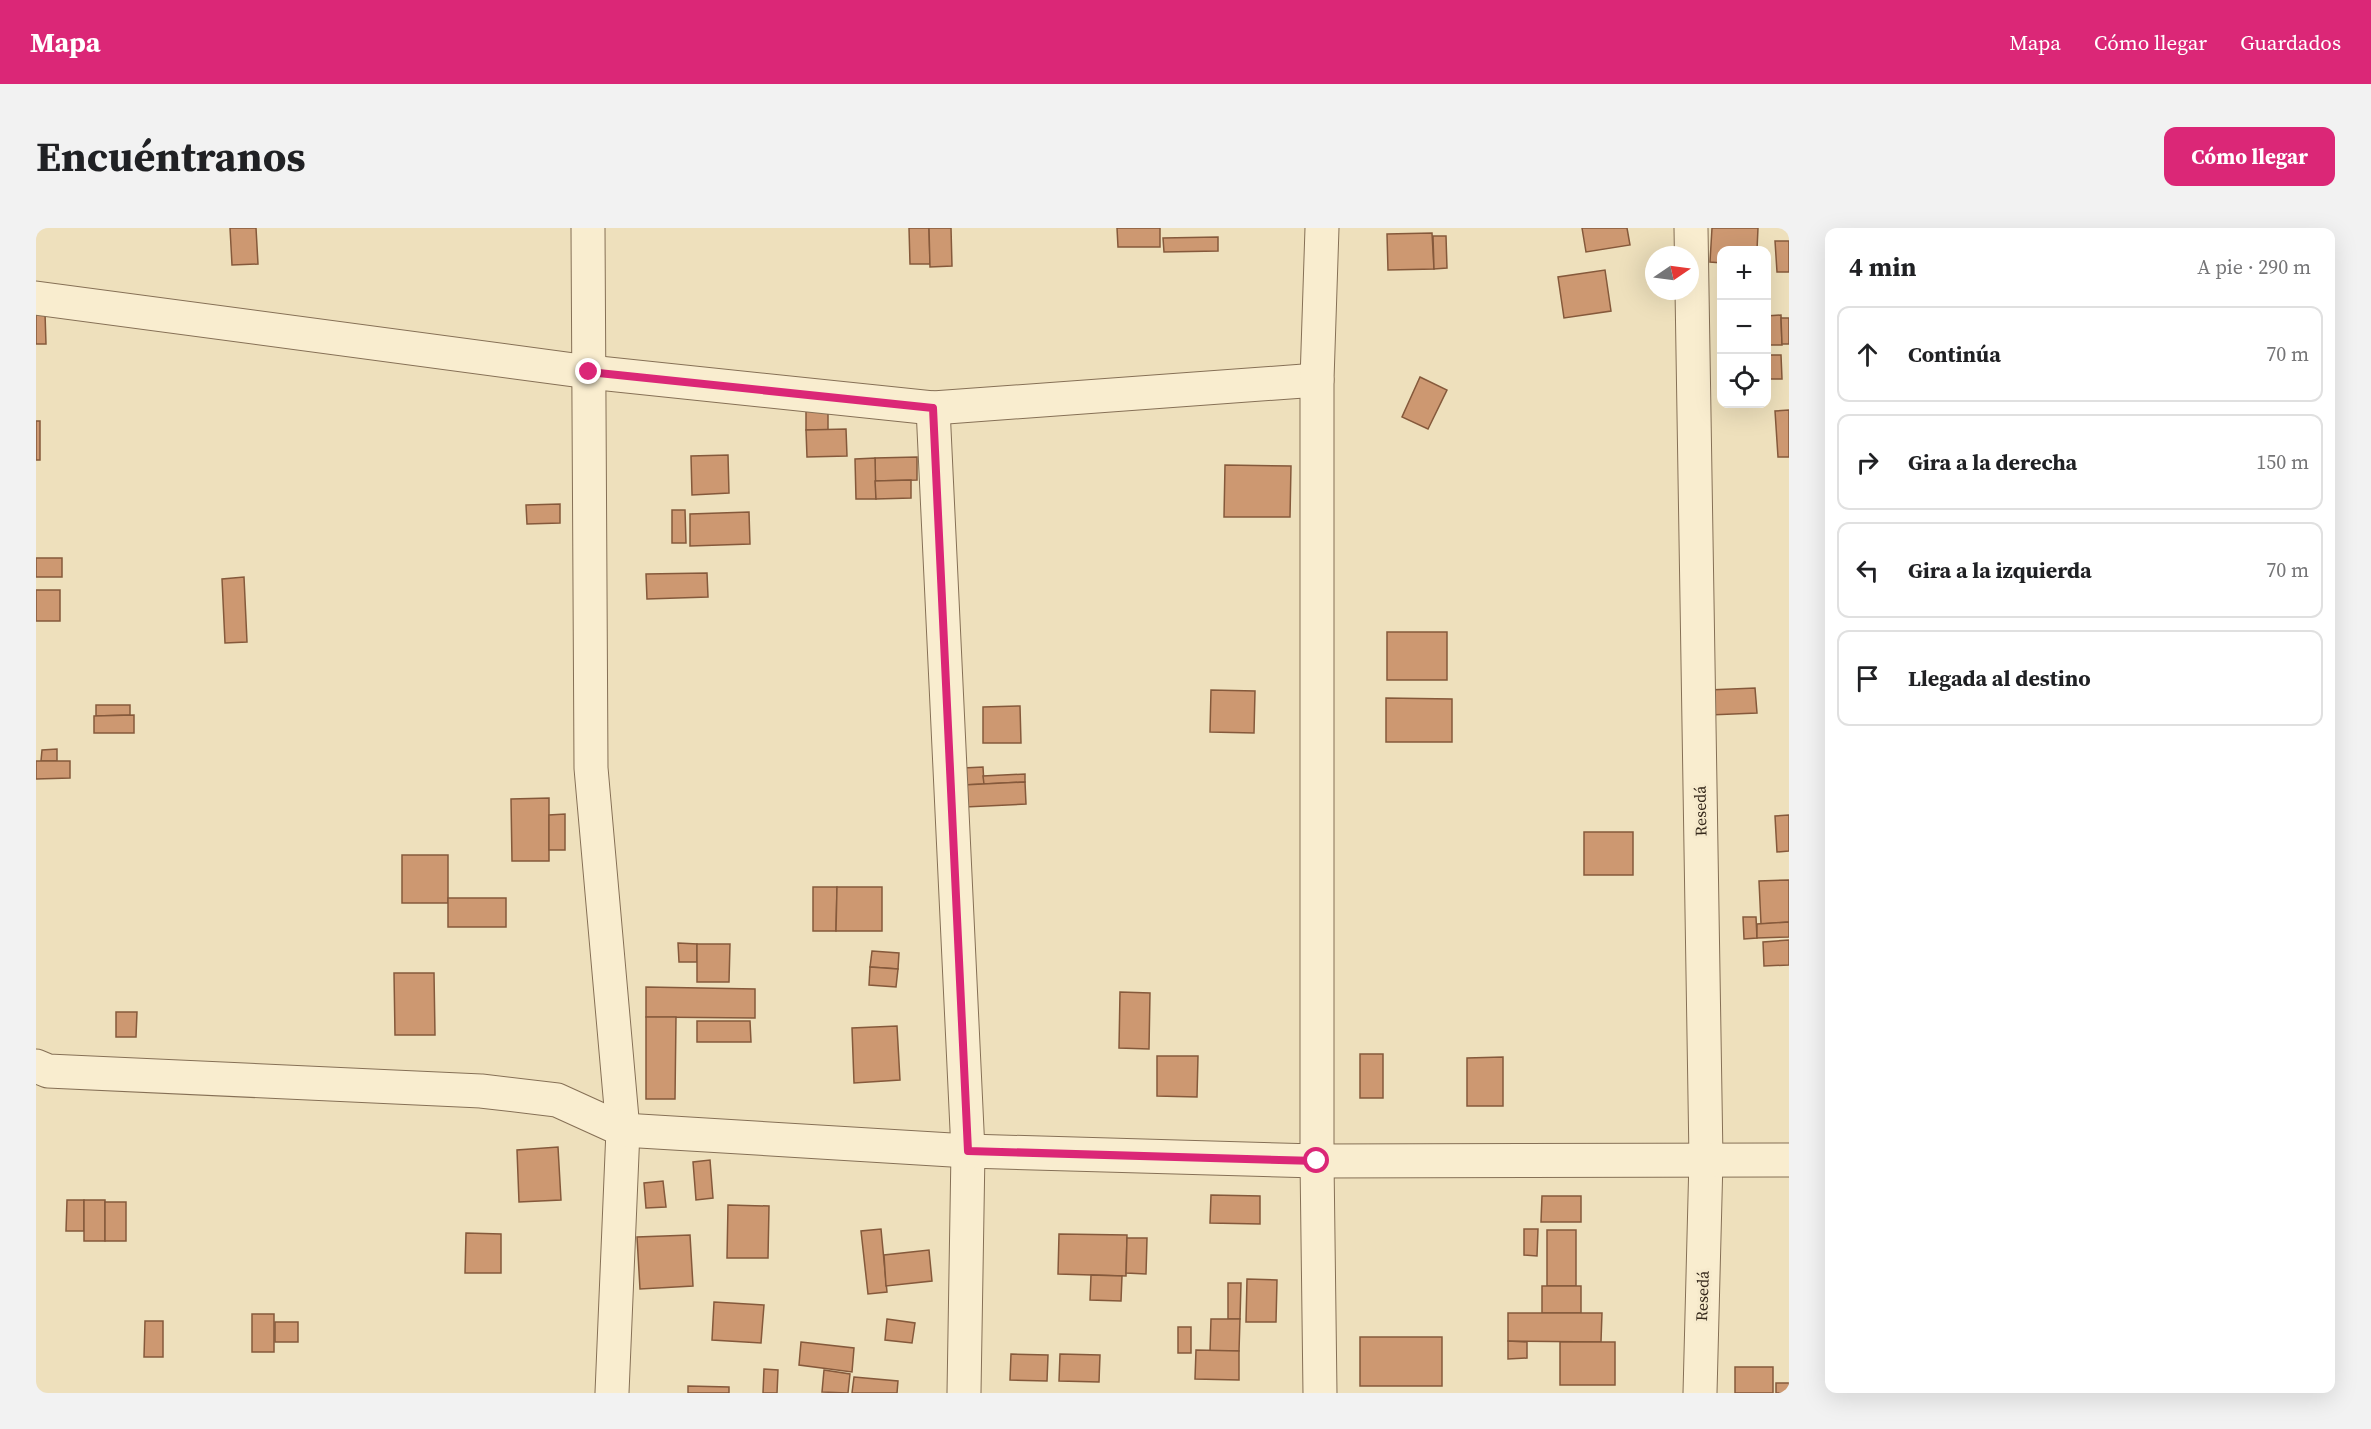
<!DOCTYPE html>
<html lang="es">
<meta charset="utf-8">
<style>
:root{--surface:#fff;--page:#f2f2f2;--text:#202124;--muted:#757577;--line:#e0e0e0;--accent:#db2777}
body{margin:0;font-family:"Source Serif 4",serif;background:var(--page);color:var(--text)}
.controls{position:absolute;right:18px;top:18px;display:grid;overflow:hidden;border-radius:12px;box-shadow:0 6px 24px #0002}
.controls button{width:54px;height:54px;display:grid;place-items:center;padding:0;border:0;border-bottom:2px solid var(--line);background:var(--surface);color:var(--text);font:30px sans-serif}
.compass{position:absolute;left:1609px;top:18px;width:54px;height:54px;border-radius:50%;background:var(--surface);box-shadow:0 6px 24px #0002;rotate:77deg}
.stop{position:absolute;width:18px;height:18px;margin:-14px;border:4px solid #db2777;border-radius:50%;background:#fff}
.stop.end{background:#db2777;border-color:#fff;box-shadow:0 2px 6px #0008}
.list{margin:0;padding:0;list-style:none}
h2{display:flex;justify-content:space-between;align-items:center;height:78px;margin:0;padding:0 24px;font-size:26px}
h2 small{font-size:20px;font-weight:400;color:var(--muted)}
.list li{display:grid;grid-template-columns:39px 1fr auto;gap:18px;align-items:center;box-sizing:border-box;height:96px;margin:0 12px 12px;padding:0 12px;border:2px solid var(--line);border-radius:12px}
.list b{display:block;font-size:22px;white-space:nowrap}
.list em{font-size:20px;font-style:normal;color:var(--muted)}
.icon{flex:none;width:33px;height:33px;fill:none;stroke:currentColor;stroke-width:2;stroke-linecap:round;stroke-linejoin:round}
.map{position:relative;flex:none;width:1753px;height:1165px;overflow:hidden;border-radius:12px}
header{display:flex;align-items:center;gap:36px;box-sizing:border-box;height:84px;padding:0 30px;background:var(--accent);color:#fff}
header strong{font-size:28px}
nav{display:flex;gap:33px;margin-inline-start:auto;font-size:21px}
.intro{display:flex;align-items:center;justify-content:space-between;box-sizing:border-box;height:144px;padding:0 36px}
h1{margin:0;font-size:42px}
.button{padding:15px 27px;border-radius:12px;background:var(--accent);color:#fff;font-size:21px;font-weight:700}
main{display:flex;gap:36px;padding:0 36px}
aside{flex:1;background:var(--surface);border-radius:12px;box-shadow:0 6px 24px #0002}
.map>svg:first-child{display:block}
.building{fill:#cd9871;stroke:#85593b;stroke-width:1.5}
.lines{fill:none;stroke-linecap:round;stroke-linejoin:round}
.minor-casing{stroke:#867056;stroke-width:35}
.minor{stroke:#f9edcf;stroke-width:33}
.route{stroke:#db2777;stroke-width:8}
.labels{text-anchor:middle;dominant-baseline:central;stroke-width:6;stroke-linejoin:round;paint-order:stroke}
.street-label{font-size:16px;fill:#35281b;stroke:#f6eacc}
</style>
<header>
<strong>Mapa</strong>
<nav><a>Mapa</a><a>Cómo llegar</a><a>Guardados</a></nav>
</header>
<div class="intro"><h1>Encuéntranos</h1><a class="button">Cómo llegar</a></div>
<main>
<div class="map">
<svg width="1753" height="1165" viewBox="0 0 1753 1165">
<rect width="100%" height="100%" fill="#eee0bc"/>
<!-- building -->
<g class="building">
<polygon points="194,0 220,0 222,36 196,37"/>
<polygon points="873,0 893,0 894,36 874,36"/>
<polygon points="893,0 915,0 916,38 894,39"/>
<polygon points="1081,0 1124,0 1124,19 1082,19"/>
<polygon points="1546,0 1591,0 1594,17 1550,24"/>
<polygon points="1676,0 1722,0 1721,22 1686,22 1686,35 1674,34"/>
<polygon points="1396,5 1398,41 1352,42 1351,6"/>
<polygon points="1397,8 1410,8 1411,40 1398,41"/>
<polygon points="1182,9 1182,23 1128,24 1127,10"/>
<polygon points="1739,13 1753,13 1753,44 1741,44"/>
<polygon points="1569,42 1575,83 1528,90 1522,49"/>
<polygon points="0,85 9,85 10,116 0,116"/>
<polygon points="1745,87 1746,117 1730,117 1730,88"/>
<polygon points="1745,90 1753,90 1753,116 1746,116"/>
<polygon points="1730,127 1745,127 1746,151 1730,151"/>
<polygon points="1384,149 1411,162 1392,201 1366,189"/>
<rect x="770" y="171" width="22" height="31"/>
<polygon points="1753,182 1753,229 1742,229 1739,183"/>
<rect x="0" y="193" width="4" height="39"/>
<polygon points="810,201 811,228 771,229 770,202"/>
<polygon points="692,227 693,265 656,267 655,228"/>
<polygon points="881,229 881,252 839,253 839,230"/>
<polygon points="839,230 840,271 820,271 819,231"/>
<polygon points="1189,237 1255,238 1254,289 1188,289"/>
<polygon points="875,252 875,270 840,271 839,253"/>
<polygon points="524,276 524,295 491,296 490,277"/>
<polygon points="636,282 649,282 650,315 636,315"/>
<polygon points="713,284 714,316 654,318 654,286"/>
<rect x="0" y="330" width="26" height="19"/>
<polygon points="671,345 672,369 611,371 610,346"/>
<polygon points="208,349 211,414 189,415 186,351"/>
<rect x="0" y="362" width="24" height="31"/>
<rect x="1351" y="404" width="60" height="48"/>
<polygon points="1719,460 1721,485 1673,487 1672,462"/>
<polygon points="1175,462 1219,463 1218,505 1174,504"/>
<polygon points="1350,470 1416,471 1416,514 1350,514"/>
<polygon points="60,477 94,477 94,487 60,488"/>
<polygon points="984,478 985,515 947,515 947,479"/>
<polygon points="98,487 98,505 58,505 58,488"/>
<polygon points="21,521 21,533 5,533 6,522"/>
<polygon points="0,533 34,533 34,550 0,551"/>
<polygon points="947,539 948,556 927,557 927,540"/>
<polygon points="989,546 989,554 948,556 947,548"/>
<polygon points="989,554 990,576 929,579 927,557"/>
<polygon points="513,570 513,633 476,633 475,571"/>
<polygon points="529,586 529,622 513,622 513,587"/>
<polygon points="1753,587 1753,623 1741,624 1739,588"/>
<rect x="1548" y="604" width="49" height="43"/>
<rect x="366" y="627" width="46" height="48"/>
<polygon points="1753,652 1753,694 1725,696 1723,653"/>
<polygon points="777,659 801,659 800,703 777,703"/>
<polygon points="801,659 846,659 846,703 800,703"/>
<rect x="412" y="670" width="58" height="29"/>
<polygon points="1707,689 1720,689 1721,710 1708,711"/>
<polygon points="1753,694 1753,709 1721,710 1721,696"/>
<polygon points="1753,712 1753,737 1728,738 1727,714"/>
<polygon points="642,715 661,716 661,734 643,734"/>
<polygon points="661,716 694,716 693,754 661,754"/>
<polygon points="836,723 863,725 862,741 834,739"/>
<polygon points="834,739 862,741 860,759 833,757"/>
<polygon points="358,745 398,745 399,807 359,807"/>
<polygon points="610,759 719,761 719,790 610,789"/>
<polygon points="1084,764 1114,765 1113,821 1083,820"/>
<polygon points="80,784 101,784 100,809 80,809"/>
<polygon points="610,789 640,789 639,871 610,871"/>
<polygon points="661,793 714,793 715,814 661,814"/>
<polygon points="861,798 864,852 818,855 816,800"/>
<rect x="1324" y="826" width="23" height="44"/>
<polygon points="1121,828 1162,828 1161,869 1121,868"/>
<polygon points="1467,829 1467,878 1431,878 1431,830"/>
<polygon points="522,919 525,972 483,974 481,922"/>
<polygon points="674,932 677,970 660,972 657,934"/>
<polygon points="627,953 630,979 610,980 608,955"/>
<polygon points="1175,967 1224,968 1224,996 1174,995"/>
<polygon points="1506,968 1545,968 1545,994 1505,994"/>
<polygon points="31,972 48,972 48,1003 30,1003"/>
<rect x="48" y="972" width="21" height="41"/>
<rect x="69" y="974" width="21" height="39"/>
<polygon points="692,977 733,978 732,1030 691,1030"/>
<polygon points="845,1001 851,1064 832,1066 825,1003"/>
<polygon points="1488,1001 1502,1001 1501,1028 1488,1027"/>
<rect x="1511" y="1002" width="29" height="56"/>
<polygon points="430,1005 465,1006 465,1045 429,1045"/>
<polygon points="1023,1006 1091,1007 1090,1048 1022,1046"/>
<polygon points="654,1007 657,1058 604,1061 601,1009"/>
<polygon points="1091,1010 1111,1010 1110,1046 1090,1045"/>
<polygon points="893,1022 896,1053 850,1058 848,1027"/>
<polygon points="1055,1047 1086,1048 1085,1073 1054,1072"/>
<polygon points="1211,1051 1241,1052 1240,1094 1210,1094"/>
<polygon points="1192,1055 1205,1055 1204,1091 1192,1091"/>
<rect x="1506" y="1058" width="39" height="27"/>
<polygon points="678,1074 728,1077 725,1115 676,1112"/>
<polygon points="1472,1085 1566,1085 1565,1114 1472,1113"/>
<rect x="216" y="1086" width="22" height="38"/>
<polygon points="851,1091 879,1095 876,1115 849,1112"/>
<polygon points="1175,1091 1204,1091 1203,1123 1174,1123"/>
<polygon points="109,1093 127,1093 127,1129 108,1129"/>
<rect x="239" y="1094" width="23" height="20"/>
<rect x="1142" y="1099" width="13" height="26"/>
<rect x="1324" y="1109" width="82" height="49"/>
<polygon points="1472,1113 1491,1114 1491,1130 1472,1131"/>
<polygon points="765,1114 818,1120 816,1144 763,1137"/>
<rect x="1524" y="1114" width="55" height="43"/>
<polygon points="1160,1122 1203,1123 1203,1152 1159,1151"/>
<polygon points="975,1126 1012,1127 1011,1153 974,1152"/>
<polygon points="1024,1126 1064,1127 1063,1154 1023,1153"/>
<rect x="1699" y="1139" width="38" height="26"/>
<polygon points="728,1141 742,1142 741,1165 727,1165"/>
<polygon points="788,1142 814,1146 812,1165 786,1164"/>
<polygon points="818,1149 862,1153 861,1165 816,1165"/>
<rect x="1740" y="1155" width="13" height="10"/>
<polygon points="652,1158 693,1159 693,1165 652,1165"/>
</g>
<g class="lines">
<defs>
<g id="minor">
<polyline points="552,0 555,540 587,902 576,1165"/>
<polyline points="1655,0 1670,931 1664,1165"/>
<polyline points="0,70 553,144 897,180 1281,152"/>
<polyline points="897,180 932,923 928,1165"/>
<polyline points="0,838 12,843 445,863 521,872 587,902 932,923 1281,933 1753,932"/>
<polyline points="1284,1165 1281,933 1281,152 1286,0"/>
</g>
</defs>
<!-- minor casing -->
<use href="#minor" class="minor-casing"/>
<!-- minor -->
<use href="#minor" class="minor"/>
</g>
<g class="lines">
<!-- route -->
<polyline class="route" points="553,144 897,180 932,923 1281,933"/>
</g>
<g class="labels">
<!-- street labels -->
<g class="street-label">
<text transform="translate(1664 583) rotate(-91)">Resedá</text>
<text transform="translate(1666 1068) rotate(-88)">Resedá</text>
</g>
</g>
</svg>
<div class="controls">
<button>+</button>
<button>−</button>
<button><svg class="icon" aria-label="locate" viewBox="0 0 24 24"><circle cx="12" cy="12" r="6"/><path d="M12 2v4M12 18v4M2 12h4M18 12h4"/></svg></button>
</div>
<svg class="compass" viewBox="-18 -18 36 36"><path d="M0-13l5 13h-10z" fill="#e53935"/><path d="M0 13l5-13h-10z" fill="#757577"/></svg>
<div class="stop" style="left:1281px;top:933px"></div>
<div class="stop end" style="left:553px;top:144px"></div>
</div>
<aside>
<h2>4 min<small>A pie · 290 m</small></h2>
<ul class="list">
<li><svg class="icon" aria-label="ahead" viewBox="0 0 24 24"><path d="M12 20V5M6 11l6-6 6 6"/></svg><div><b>Continúa</b></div><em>70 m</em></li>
<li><svg class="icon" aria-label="right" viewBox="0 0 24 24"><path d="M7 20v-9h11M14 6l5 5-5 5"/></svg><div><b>Gira a la derecha</b></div><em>150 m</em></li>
<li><svg class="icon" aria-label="left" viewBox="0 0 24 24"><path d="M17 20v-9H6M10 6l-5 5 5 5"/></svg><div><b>Gira a la izquierda</b></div><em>70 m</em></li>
<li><svg class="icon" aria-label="arrive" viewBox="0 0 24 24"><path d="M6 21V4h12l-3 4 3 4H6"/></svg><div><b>Llegada al destino</b></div></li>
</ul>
</aside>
</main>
